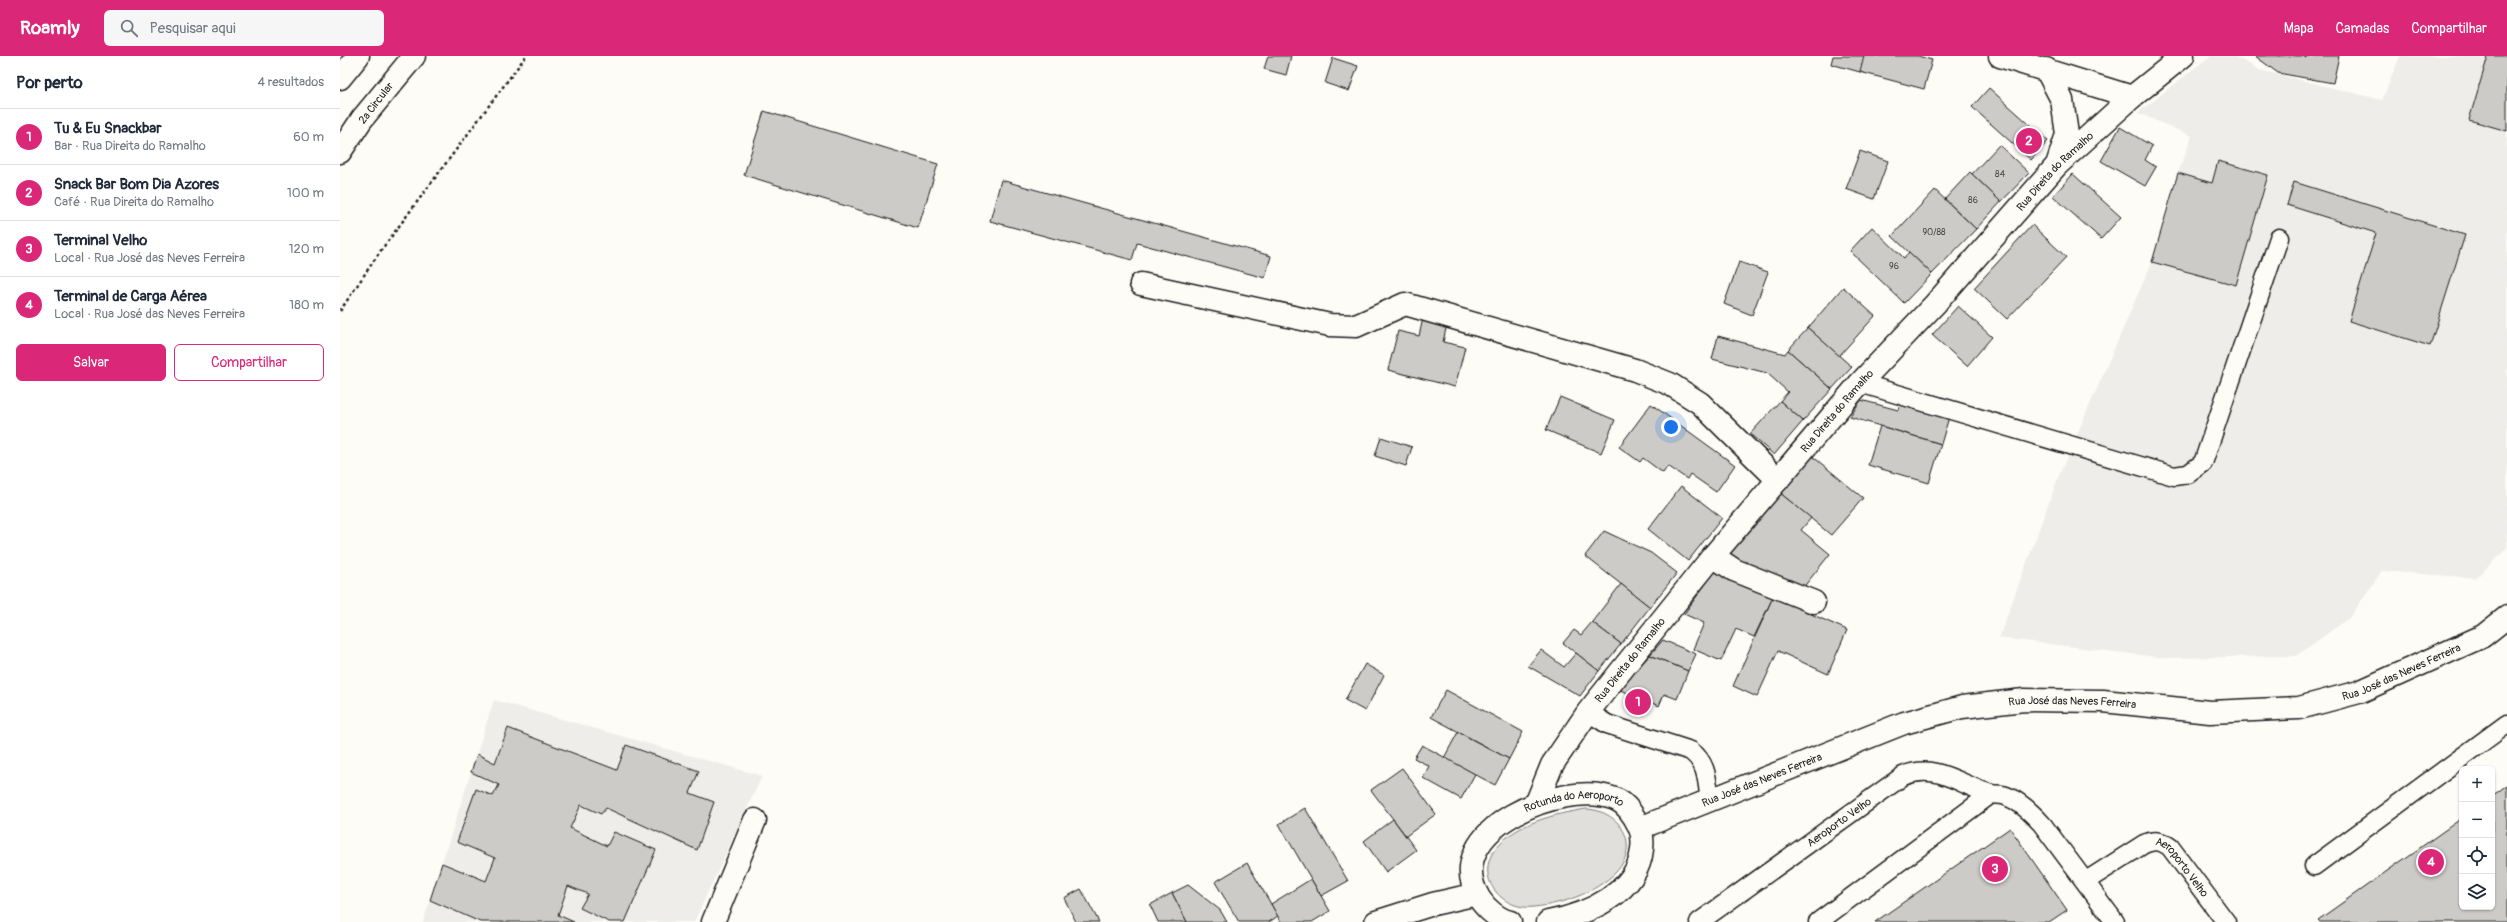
<!DOCTYPE html>
<html lang="pt">
<meta charset="utf-8">
<style>
:root{--surface:#fff;--page:#f6f6f7;--text:#1f2937;--muted:#747a83;--line:#e0e1e3;--accent:#db2777}
body{margin:0;font-family:Pangolin,sans-serif;background:var(--page);color:var(--text)}
.controls{position:absolute;right:12px;bottom:12px;display:grid;overflow:hidden;border-radius:6px;box-shadow:0 1px 3px #0004}
.controls button{width:36px;height:36px;display:grid;place-items:center;padding:0;border:0;border-bottom:1px solid var(--line);background:var(--surface);color:var(--text);font:20px sans-serif}
.you{position:absolute;left:1331px;top:371px;width:14px;height:14px;margin:-10px;border:3px solid #fff;border-radius:50%;background:#1a73e8;box-shadow:0 0 0 6px #1a73e833}
.badge{display:grid;place-items:center;width:26px;height:26px;border-radius:50%;background:var(--accent);color:#fff;font-size:13px;font-weight:700}
.pin{position:absolute;translate:-50% -50%;border:2px solid #fff;box-shadow:0 1px 4px #0006}
.list{margin:0;padding:0;list-style:none}
h2{display:flex;justify-content:space-between;align-items:center;height:52px;margin:0;padding:0 16px;font-size:17px}
h2 small{font-size:13px;font-weight:400;color:var(--muted)}
.list li{display:grid;grid-template-columns:26px 1fr auto;gap:12px;align-items:center;box-sizing:border-box;height:56px;padding:0 16px;border-top:1px solid var(--line)}
.list b{display:block;font-size:15px;white-space:nowrap}
.list p{margin:0;font-size:13px;white-space:nowrap;color:var(--muted)}
.list em{font-size:13px;font-style:normal;color:var(--muted)}
.actions{display:flex;gap:8px;padding:12px 16px}
.actions a{flex:1;padding:9px 0;border:1px solid var(--accent);border-radius:6px;text-align:center;font-size:14px;color:var(--accent)}
.actions .main{background:var(--accent);color:#fff}
.icon{flex:none;width:22px;height:22px;fill:none;stroke:currentColor;stroke-width:2;stroke-linecap:round;stroke-linejoin:round}
.map{position:relative;flex:none;width:2167px;height:866px;overflow:hidden}
header{display:flex;align-items:center;gap:24px;box-sizing:border-box;height:56px;padding:0 20px;background:var(--accent);color:#fff}
header strong{font-size:19px}
nav{display:flex;gap:22px;margin-inline-start:auto;font-size:14px}
.search{width:280px;height:36px;background:var(--page);display:flex;align-items:center;gap:10px;box-sizing:border-box;padding:0 14px;border-radius:6px;color:var(--muted);font-size:15px}
main{display:flex}
aside{flex:1;background:var(--surface)}
.map>svg:first-child{display:block}
.built{fill:#eeede9}
.green{fill:#e0dfdb;stroke:#7e7e7c}
.building{fill:#cccbc8;stroke:#1c1c1c}
.lines{fill:none;stroke-linecap:round;stroke-linejoin:round}
.service-casing{stroke:#1c1c1c;stroke-width:21}
.minor-casing{stroke:#1c1c1c;stroke-width:25}
.tertiary-casing{stroke:#1c1c1c;stroke-width:25}
.primary-casing{stroke:#1c1c1c;stroke-width:25}
.trunk-casing{stroke:#1c1c1c;stroke-width:25}
.path{stroke:#1c1c1c;stroke-width:2.5;stroke-dasharray:3 3;stroke-linecap:butt}
.service{stroke:#fdfcf7;stroke-width:18}
.minor{stroke:#fdfcf7;stroke-width:22}
.tertiary{stroke:#fdfcf7;stroke-width:22}
.primary{stroke:#fdfcf7;stroke-width:22}
.trunk{stroke:#fdfcf7;stroke-width:22}
.labels{text-anchor:middle;dominant-baseline:central;stroke-width:3;stroke-linejoin:round;paint-order:stroke}
.number-label{font-size:9px;fill:#484847}
.street-label{font-size:11px;fill:#1c1c1c;stroke:#fdfcf7}
</style>
<header>
<strong>Roamly</strong>
<div class="search"><svg class="icon" aria-label="search" viewBox="0 0 24 24"><circle cx="10" cy="10" r="6"/><path d="M15 15l6 6"/></svg>Pesquisar aqui</div>
<nav><a>Mapa</a><a>Camadas</a><a>Compartilhar</a></nav>
</header>
<main>
<aside>
<h2>Por perto<small>4 resultados</small></h2>
<ul class="list">
<li><span class="badge">1</span><div><b>Tu &amp; Eu Snackbar</b><p>Bar · Rua Direita do Ramalho</p></div><em>60 m</em></li>
<li><span class="badge">2</span><div><b>Snack Bar Bom Dia Azores</b><p>Café · Rua Direita do Ramalho</p></div><em>100 m</em></li>
<li><span class="badge">3</span><div><b>Terminal Velho</b><p>Local · Rua José das Neves Ferreira</p></div><em>120 m</em></li>
<li><span class="badge">4</span><div><b>Terminal de Carga Aérea</b><p>Local · Rua José das Neves Ferreira</p></div><em>180 m</em></li>
</ul>
<div class="actions"><a class="main">Salvar</a><a>Compartilhar</a></div>
</aside>
<div class="map">
<svg width="2167" height="866" viewBox="0 0 2167 866">
<rect width="100%" height="100%" fill="#fdfcf7"/>
<filter id="ink" filterUnits="userSpaceOnUse"><feTurbulence type="fractalNoise" baseFrequency=".025" numOctaves="2"/><feDisplacementMap in="SourceGraphic" scale="8" xChannelSelector="R" yChannelSelector="G"/><feConvolveMatrix kernelMatrix="1 2 1 2 8 2 1 2 1" color-interpolation-filters="sRGB"/></filter>
<g filter="url(#ink)">
<!-- built -->
<g class="built">
<polygon points="1870,0 1894,0 1920,14 2042,44 2060,0 2167,0 2167,492 2136,522 2042,515 2009,562 1956,600 1825,602 1659,582 1718,422 1812,206 1838,117 1852,80 1798,57"/>
<polygon points="154,644 422,720 354,866 83,866"/>
</g>
<!-- green -->
<path class="green" d="M1246 753C1279 754 1302 788 1276 816 1255 837 1223 848 1194 851 1162 855 1133 821 1156 792 1176 767 1215 758 1246 753Z"/>
<!-- building -->
<g class="building">
<polygon points="928,0 951,0 946,19 924,13"/>
<polygon points="1493,0 1524,0 1520,16 1491,8"/>
<polygon points="1524,0 1578,0 1592,4 1584,33 1520,16"/>
<polygon points="1915,0 1963,0 1966,2 1966,0 1999,0 1993,27 1938,17"/>
<polygon points="2148,0 2167,0 2167,75 2129,64"/>
<polygon points="993,2 1018,10 1009,35 985,27"/>
<polygon points="1649,32 1708,85 1691,104 1632,51"/>
<polygon points="424,55 598,108 578,172 404,119"/>
<polygon points="1780,71 1812,90 1805,104 1816,111 1805,130 1761,105"/>
<polygon points="1659,89 1689,117 1661,146 1632,118"/>
<polygon points="1520,95 1548,105 1534,143 1506,133"/>
<polygon points="1878,105 1928,119 1896,229 1812,206 1838,117 1872,127"/>
<polygon points="1630,116 1661,146 1636,173 1605,143"/>
<polygon points="1733,118 1781,161 1761,183 1713,140"/>
<polygon points="661,124 931,200 925,222 797,187 792,204 650,165"/>
<polygon points="1954,126 2125,179 2090,290 2009,265 2036,177 1947,149"/>
<polygon points="1595,134 1636,173 1592,218 1552,180"/>
<polygon points="1692,169 1726,201 1667,263 1634,232"/>
<polygon points="1532,171 1564,202 1569,196 1592,218 1564,247 1510,195"/>
<polygon points="1399,206 1428,216 1412,259 1384,248"/>
<polygon points="1503,231 1535,260 1499,300 1468,272"/>
<polygon points="1618,250 1652,281 1627,310 1592,279"/>
<polygon points="1083,262 1107,268 1103,286 1125,291 1115,331 1048,314 1058,275 1079,280"/>
<polygon points="1468,272 1512,311 1492,333 1448,294"/>
<polygon points="1378,280 1445,298 1448,294 1492,333 1463,365 1440,345 1448,336 1427,317 1372,303"/>
<polygon points="1220,341 1275,364 1261,397 1206,374"/>
<polygon points="1521,344 1558,354 1561,347 1609,361 1601,388 1510,361"/>
<polygon points="1440,345 1463,365 1434,399 1410,378"/>
<polygon points="1311,348 1395,409 1376,436 1350,418 1347,423 1328,410 1323,417 1303,402 1300,406 1279,391"/>
<polygon points="1540,370 1601,388 1589,427 1528,409"/>
<polygon points="1041,381 1072,391 1066,410 1035,400"/>
<polygon points="1471,399 1523,442 1491,479 1440,437"/>
<polygon points="1341,430 1382,462 1348,505 1308,473"/>
<polygon points="1440,437 1471,462 1461,474 1490,498 1462,533 1387,501"/>
<polygon points="1264,475 1311,497 1337,517 1310,551 1245,500"/>
<polygon points="1375,515 1433,541 1414,581 1396,573 1381,605 1353,593 1364,567 1344,558"/>
<polygon points="1281,528 1310,551 1281,588 1252,566"/>
<polygon points="1433,541 1507,574 1488,618 1438,595 1417,641 1393,630"/>
<polygon points="1252,566 1281,588 1259,615 1223,587 1234,574 1241,579"/>
<polygon points="1323,584 1356,598 1348,615 1310,599"/>
<polygon points="1201,594 1224,611 1236,597 1259,615 1240,640 1188,610"/>
<polygon points="1310,599 1348,615 1337,643 1324,638 1319,650 1278,633"/>
<polygon points="1025,608 1044,619 1025,655 1005,644"/>
<polygon points="1106,634 1183,676 1169,703 1091,661"/>
<polygon points="168,672 277,714 286,689 359,715 350,737 374,746 357,794 266,752 261,758 241,749 230,772 267,790 274,776 316,794 285,866 269,866 240,852 248,838 228,830 218,859 234,866 140,866 90,844 102,807 146,825 155,802 117,786 136,733 153,740 159,729 131,716 137,698 155,707"/>
<polygon points="1118,676 1169,703 1155,729 1104,702"/>
<polygon points="1082,689 1135,718 1121,743 1083,722 1089,710 1074,702"/>
<polygon points="1062,712 1096,758 1066,780 1031,734"/>
<polygon points="2167,729 2167,866 1980,866 1978,864 2122,762 2122,851 2152,851 2152,740"/>
<polygon points="965,752 1008,825 981,840 939,768"/>
<polygon points="1053,763 1076,794 1046,816 1024,785"/>
<polygon points="1670,772 1727,854 1709,866 1535,866"/>
<polygon points="907,807 938,860 929,866 899,866 875,826"/>
<polygon points="971,823 990,855 972,866 941,866 931,848"/>
<polygon points="848,829 880,854 887,866 847,866 832,837"/>
<polygon points="741,833 759,866 736,866 724,842"/>
<polygon points="832,837 847,866 818,866 810,849"/>
</g>
<g class="lines">
<defs>
<g id="service">
<polyline points="1520,327 1834,420 1848,418 1863,407 1939,182"/>
<path d="M1248 656 1267 668 1351 695C1368 708 1367 726 1370 745"/>
<polyline points="1974,810 2167,668"/>
<path id="s1" d="M1746 825 1804 788C1814 784 1820 784 1830 791L1886 866"/>
<path id="s2" d="M1359 866 1563 720C1596 706 1620 729 1651 738 1655 739 1661 738 1666 740 1680 745 1692 757 1702 768L1775 866"/>
<polyline points="1478,866 1651,738"/>
</g>
<g id="minor">
<polyline points="801,228 990,269 1016,270 1065,248 1295,314 1330,328 1360,347 1438,424"/>
<polyline points="1373,500 1394,514 1474,546"/>
<polyline points="373,866 415,764"/>
</g>
<g id="tertiary">
<polyline points="1660,0 1792,41"/>
<polyline points="1706,13 1722,44 1727,78 1717,109"/>
</g>
<g id="primary">
<path id="s3" d="M1196 748 1212 709 1248 656 1373 500 1520 327 1595 248 1717 109 1792 41 1843 0"/>
<path id="s4" d="M1300 772 1564 667 1622 651 1684 644 1763 645 1870 656 1959 652 2019 636 2143 580 2167 561"/>
<polyline points="1036,866 1093,848 1137,838"/>
<path id="s5" d="M1170 866C1158 863 1146 853 1139 842 1098 774 1224 722 1275 743 1286 747 1294 760 1299 770 1302 776 1303 786 1302 793 1298 837 1246 859 1208 866"/>
</g>
<g id="trunk">
<polyline points="0,22 18,0"/>
<polyline points="0,96 22,63 74,0"/>
</g>
</defs>
<!-- service casing -->
<use href="#service" class="service-casing"/>
<!-- minor casing -->
<use href="#minor" class="minor-casing"/>
<!-- tertiary casing -->
<use href="#tertiary" class="tertiary-casing"/>
<!-- primary casing -->
<use href="#primary" class="primary-casing"/>
<!-- trunk casing -->
<use href="#trunk" class="trunk-casing"/>
<!-- path -->
<polyline class="path" points="0,255 39,197 186,0"/>
<!-- service -->
<use href="#service" class="service"/>
<!-- minor -->
<use href="#minor" class="minor"/>
<!-- tertiary -->
<use href="#tertiary" class="tertiary"/>
<!-- primary -->
<use href="#primary" class="primary"/>
<!-- trunk -->
<use href="#trunk" class="trunk"/>
</g>
</g>
<g class="labels">
<!-- number labels -->
<g class="number-label">
<text x="1660" y="118">84</text>
<text x="1633" y="144">86</text>
<text x="1594" y="176">90/88</text>
<text x="1554" y="210">96</text>
</g>
<!-- street labels -->
<g class="street-label">
<text transform="translate(36 47) rotate(-52)">2ª Circular</text>
<text stroke="none"><textPath href="#s3" startOffset="821">Rua Direita do Ramalho</textPath></text>
<text stroke="none"><textPath href="#s3" startOffset="497">Rua Direita do Ramalho</textPath></text>
<text stroke="none"><textPath href="#s3" startOffset="173">Rua Direita do Ramalho</textPath></text>
<text stroke="none"><textPath href="#s4" startOffset="791">Rua José das Neves Ferreira</textPath></text>
<text stroke="none"><textPath href="#s4" startOffset="455">Rua José das Neves Ferreira</textPath></text>
<text stroke="none"><textPath href="#s4" startOffset="131">Rua José das Neves Ferreira</textPath></text>
<text stroke="none"><textPath href="#s5" startOffset="206">Rotunda do Aeroporto</textPath></text>
<text stroke="none"><textPath href="#s2" startOffset="172">Aeroporto Velho</textPath></text>
<text stroke="none"><textPath href="#s1" startOffset="119">Aeroporto Velho</textPath></text>
</g>
</g>
</svg>
<div class="controls">
<button>+</button>
<button>−</button>
<button><svg class="icon" aria-label="locate" viewBox="0 0 24 24"><circle cx="12" cy="12" r="6"/><path d="M12 2v4M12 18v4M2 12h4M18 12h4"/></svg></button>
<button><svg class="icon" aria-label="layers" viewBox="0 0 24 24"><path d="M12 4l9 5-9 5-9-5zM3 14l9 5 9-5"/></svg></button>
</div>
<div class="you"></div>
<div class="pin badge" style="left:1298px;top:646px">1</div>
<div class="pin badge" style="left:1689px;top:85px">2</div>
<div class="pin badge" style="left:1655px;top:813px">3</div>
<div class="pin badge" style="left:2091px;top:806px">4</div>
</div>
</main>
